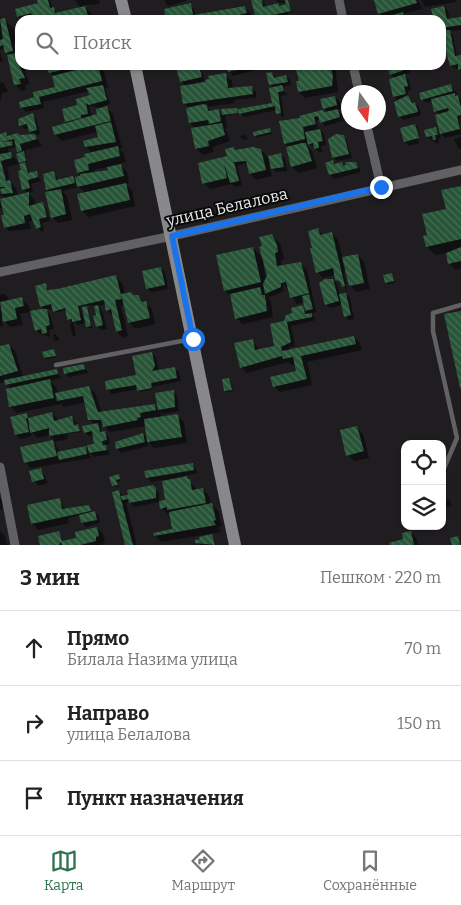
<!DOCTYPE html>
<html lang="ru">
<meta charset="utf-8">
<style>
:root{--surface:#fff;--page:#f6f6f6;--text:#222;--muted:#767676;--line:#e0e0e0;--accent:#2d734c}
body{margin:0;font-family:Bitter,serif;background:var(--page);color:var(--text)}
.controls{position:absolute;right:15px;bottom:15px;display:grid;overflow:hidden;border-radius:10px;box-shadow:0 1px 4px #0004}
.controls button{width:45px;height:45px;display:grid;place-items:center;padding:0;border:0;border-bottom:1px solid var(--line);background:var(--surface);color:var(--text);font:25px sans-serif}
.compass{position:absolute;left:341px;top:85px;width:45px;height:45px;border-radius:50%;background:var(--surface);box-shadow:0 1px 4px #0004;rotate:165deg}
.stop{position:absolute;width:15px;height:15px;margin:-11px;border:4px solid #1a73e8;border-radius:50%;background:#fff}
.stop.end{background:#1a73e8;border-color:#fff;box-shadow:0 1px 5px #0008}
.list{margin:0;padding:0;list-style:none}
h2{display:flex;justify-content:space-between;align-items:center;height:65px;margin:0;padding:0 20px;font-size:21px}
h2 small{font-size:16px;font-weight:400;color:var(--muted)}
.list li{display:grid;grid-template-columns:32px 1fr auto;gap:15px;align-items:center;box-sizing:border-box;height:75px;padding:0 20px;border-top:1px solid var(--line)}
.list b{display:block;font-size:19px;white-space:nowrap}
.list p{margin:0;font-size:16px;white-space:nowrap;color:var(--muted)}
.list em{font-size:16px;font-style:normal;color:var(--muted)}
.icon{flex:none;width:28px;height:28px;fill:none;stroke:currentColor;stroke-width:2;stroke-linecap:round;stroke-linejoin:round}
.map{position:relative;flex:none;width:461px;height:545px;overflow:hidden}
.search{position:absolute;background:var(--surface);box-shadow:0 1px 4px #0004;left:15px;right:15px;top:15px;height:55px;display:flex;align-items:center;gap:12px;box-sizing:border-box;padding:0 18px;border-radius:15px;color:var(--muted);font-size:19px}
.sheet{height:290px;background:var(--surface)}
nav{display:flex;justify-content:space-around;align-items:center;box-sizing:border-box;height:70px;border-top:1px solid var(--line);background:var(--surface);font-size:14px;color:var(--muted)}
nav a{display:grid;justify-items:center;gap:2px}
nav .on{color:var(--accent)}
.map>svg:first-child{display:block}
.shadow{fill:#0007;fill-rule:evenodd}
.building{fill:url(#building-back-hatch)}
.lines{fill:none;stroke-linecap:round;stroke-linejoin:round}
.lane{stroke:#616062;stroke-width:4.5}
.street{stroke:#616062;stroke-width:9}
.secondary{stroke:#88878a;stroke-width:12}
.route{stroke:#1a73e8;stroke-width:6}
.labels{text-anchor:middle;dominant-baseline:central;stroke-width:4;stroke-linejoin:round;paint-order:stroke}
.street-label{font-size:16px;fill:#eceaed;stroke:#080809}
</style>
<div class="map">
<svg width="461" height="545" viewBox="0 0 461 545">
<defs>
<pattern id="building-back-hatch" width="6" height="6" patternUnits="userSpaceOnUse" patternTransform="scale(1.25)"><rect width="6" height="6" fill="#285538"/><path d="M-1 5l2 2M0 0l6 6M5-1l2 2" fill="none" stroke="#476e55"/></pattern>
</defs>
<rect width="100%" height="100%" fill="#1f1d20"/>
<!-- shadow -->
<g class="shadow">
<polygon points="38,0 50,0 53,9 58,14 81,8 75,0 99,0 100,4 83,5 91,13 93,19 100,18 102,20 36,20 34,17 22,20 18,16 39,4"/>
<polygon points="164,0 186,0 186,1 168,6"/>
<polygon points="253,0 263,0 266,7 278,4 286,10 286,2 279,4 276,0 288,1 292,12 288,13 288,16 272,20 259,20"/>
<polygon points="375,0 418,0 423,9 403,14 414,20 392,20 391,18 385,19 379,13"/>
<polygon points="421,0 456,0 456,2 425,7"/>
<polygon points="190,5 194,9 196,16 245,7 251,14 252,19 167,20 165,10"/>
<polygon points="444,7 448,11 450,20 461,18 461,30 449,31 453,36 457,57 461,56 461,71 451,66 447,48 441,47 441,20 435,20"/>
<polygon points="318,16 322,20 304,20"/>
<polygon points="0,17 13,28 17,45 14,45 16,54 20,53 20,65 30,65 23,67 30,84 25,85 26,90 22,91 15,85 10,56 5,49 0,50"/>
<polygon points="0,53 3,61 0,62"/>
<path d="M57 65H89L90 68 98 66 104 72 108 87 105 88 110 104 104 106 113 114 122 148 119 149 124 154 126 162 119 164 127 172 129 183 125 184 132 190 135 206 88 217 82 210 85 193 79 187 62 191 67 196 72 220 58 223 52 217 50 193 47 190 45 175 54 173 59 181 72 178 78 183 82 177 78 172 86 158 93 154 86 147 99 138 97 132 62 141 55 134 68 124 66 122 79 106 92 96 89 91 43 102 44 108 26 112 21 107 56 87 53 76 50 73ZM89 106 97 107 99 115 92 117ZM116 165 117 167 94 173V170Z"/>
<polygon points="165,65 200,65 205,81 195,83 196,85 207,83 225,75 232,81 233,89 252,88 256,92 256,98 234,100 235,103 207,107 212,112 218,110 223,115 236,109 237,114 225,116 227,128 225,128 230,141 213,147 214,152 203,155 197,149 196,129 190,123 189,108 184,103 186,86 181,81 178,68 170,70"/>
<polygon points="253,65 250,68 259,65 268,65 268,67 233,76 227,66"/>
<polygon points="297,65 335,65 338,92 305,98 299,92 297,82 301,82"/>
<polygon points="389,65 409,65 410,73 404,75 409,80 411,90 408,91 409,98 419,107 421,115 403,120 399,116 398,101 394,97 390,80 395,79 391,75"/>
<polygon points="272,73 276,79 286,76 290,80 291,85 282,87 287,95 281,96 284,117 282,117 277,110 244,117 239,112 274,104 274,88 270,84"/>
<polygon points="3,82 8,91 2,93 0,103 0,83"/>
<polygon points="451,85 461,100 461,119 459,117 461,134 445,138 441,134 437,116 440,115 435,111 433,101 426,103 422,99"/>
<polygon points="335,97 339,101 341,109 337,110 342,114 343,121 325,126 320,120 317,120 318,128 324,134 326,145 321,146 323,152 319,152 311,145 307,146 312,151 317,168 299,173 292,167 287,148 289,148 285,144 302,121 301,117 327,111 324,108"/>
<path d="M32 114 36 118 40 134 35 135 42 146 25 150 27 163H25L30 174 36 173 41 181 31 184 33 192 28 193 35 200V205L42 203 46 208 50 221 42 223 44 231 42 232 33 221 29 222 31 229 9 231 5 227 4 208H0V201L7 199 0 195V135H34L29 128 25 129 20 125ZM17 146 21 154 20 163 9 153 8 149ZM17 160 22 171 24 189 28 194 18 196 16 188 10 182 7 167 18 164Z"/>
<polygon points="415,125 419,129 422,142 418,128 415,128 419,143 409,146 405,142"/>
<polygon points="436,128 441,138 438,139 438,144 427,137"/>
<polygon points="270,129 272,134 257,137 256,136"/>
<polygon points="245,135 248,139 243,140 240,136"/>
<polygon points="342,135 346,140 352,158 337,161 333,157"/>
<polygon points="461,137 461,149 459,149 454,139"/>
<polygon points="234,148 236,151 261,150 268,157 281,155 285,159 287,171 276,172 269,165 272,176 256,180 250,173 245,163 237,166 242,185 235,187 232,184 210,189 204,183 228,157"/>
<polygon points="333,162 344,166 350,162 356,163 361,172 334,179 330,175"/>
<polygon points="461,187 461,268 456,270 449,263 447,253 435,255 427,247 428,236"/>
<polygon points="318,230 324,236 332,233 338,240 343,259 358,255 364,262 370,289 356,292 350,285 347,271 344,271 347,290 336,275 323,278 317,272 314,248"/>
<path d="M272 235 281 245 284 259 281 260 282 267 300 263 307 270 316 312 311 314 316 320 291 326 295 346 289 347 290 351 354 337 360 343 362 350 307 362 312 385 280 392 274 386 298 372 296 364 291 365 288 362 247 373 241 367 252 340 260 351 274 347 285 322 294 314 293 309 306 306 305 302 297 304 283 283 284 291 270 297 266 293 271 302 273 317 243 324 236 318 231 296 225 290 253 248 264 260ZM265 263 268 276 266 280 263 264Z"/>
<polygon points="161,268 165,272 168,289 151,292 147,288"/>
<polygon points="392,275 395,283 388,284 386,283"/>
<path d="M116 277 122 283 125 294 138 296 152 309 155 324 135 329 129 322 125 305 121 306 128 336 123 338 117 332 114 317 107 310 106 304 98 306 102 310 107 329 101 330 97 326 98 316 95 307 91 305 85 306 88 309 92 328H89L86 323 78 325 73 320 76 337 72 335 70 324 72 323 67 313 64 310 56 313 53 308 46 310 50 314 54 329 49 330 50 337 40 334 36 330 45 310 41 306 45 285 50 291ZM83 306 86 321H84L80 307Z"/>
<polygon points="333,280 337,284 340,295 346,294 350,298 354,319 349,320 345,316 342,305 330,308 326,304"/>
<polygon points="5,294 10,301 22,299 28,305 31,312 20,314 23,325 10,327 1,318 3,326 0,326 0,295"/>
<polygon points="56,334 59,340 55,341 53,335"/>
<polygon points="9,345 15,351 23,377 56,370 61,378 50,381 56,387 58,393 89,387 95,393 102,413 154,405 159,410 156,394 173,391 177,395 179,411 163,414 160,411 162,418 178,416 184,422 187,443 154,448 147,440 148,446 121,453 117,448 143,434 148,439 146,426 110,432 104,426 100,426 102,433 109,437 110,444 105,445 110,454 94,457 89,452 91,458 31,468 25,462 22,448 55,441 50,435 38,438 31,432 32,436 20,439 16,435 27,414 31,419 52,413 59,421 72,418 78,424 81,432 67,434 68,439 54,442 60,453 85,448 90,452 96,445 94,435 89,436 85,432 94,424 90,420 86,402 64,407 61,404 17,413 11,407 7,390 11,389 6,382 0,383 0,347"/>
<polygon points="54,350 57,357 47,359 45,358"/>
<polygon points="152,353 156,357 159,371 175,368 179,372 181,381 152,387 153,389 140,392 138,389 112,394 108,390 106,382 138,376"/>
<polygon points="83,365 88,373 69,377 65,373"/>
<polygon points="229,379 233,391 227,392 225,391"/>
<polygon points="357,427 363,434 369,458 354,461 348,455"/>
<polygon points="442,457 447,472 443,476 442,475"/>
<polygon points="193,464 198,473 185,476 197,490 203,489 209,496 211,504 218,510 222,526 218,527 221,532 161,542 155,535 174,530 170,514 168,514 161,508 167,501 163,480 151,482 147,478"/>
<polygon points="41,469 48,483 38,486 31,472"/>
<polygon points="118,476 121,481 117,482 119,486 115,487 111,478"/>
<polygon points="153,487 159,493 159,502 134,507 130,503 126,503 137,545 126,545 118,491 125,497"/>
<polygon points="0,498 2,500 3,509 0,510"/>
<polygon points="449,499 452,506 446,507 444,501"/>
<polygon points="59,500 66,510 89,506 92,513 94,512 99,516 100,523 86,527 82,522 80,515 68,518 69,523 38,530 32,523"/>
<polygon points="97,528 103,534 105,542 101,545 41,545 59,533 64,542 77,539"/>
<polygon points="0,531 5,536 7,545 0,545"/>
<polygon points="411,532 417,539 418,545 391,545 405,540"/>
<polygon points="211,535 217,545 199,545 197,542"/>
</g>
<!-- building -->
<g class="building">
<polygon points="37,0 48,0 50,8 54,7 55,13 85,6 89,19 100,16 101,20 37,20 33,19 31,13 17,17 15,9 38,3"/>
<polygon points="251,0 262,0 263,7 279,3 279,6 283,5 286,4 285,0 288,0 291,11 256,19"/>
<polygon points="374,0 416,0 417,3 378,14"/>
<polygon points="191,3 193,15 245,6 247,13 218,20 187,20 186,17 166,20 164,9"/>
<polygon points="444,6 447,19 461,17 461,25 441,28 441,20 434,20 431,9"/>
<polygon points="403,12 404,17 411,15 412,20 391,20 389,16"/>
<polygon points="5,18 13,51 5,53 3,45 0,46 0,40 3,39 0,19"/>
<polygon points="445,30 450,30 455,56 461,55 461,69 458,70 458,64 450,66 444,44 441,45 441,31"/>
<polygon points="20,52 20,60 17,61 25,78 19,79 21,84 14,85 7,55"/>
<polygon points="52,65 78,65 78,66 49,73 47,66"/>
<polygon points="96,65 98,65 102,81 39,97 41,104 20,108 19,102 34,97 33,92 55,87 52,76"/>
<polygon points="184,65 199,65 202,77 180,82 176,67"/>
<polygon points="226,65 255,65 255,66 228,72"/>
<polygon points="295,65 330,65 333,76 332,86 298,92 296,81 299,81"/>
<polygon points="387,65 406,65 407,69 390,75"/>
<polygon points="272,72 274,78 286,75 288,82 269,85 266,73"/>
<polygon points="226,73 228,88 252,86 253,94 183,104 180,86 205,82 205,80 209,79 208,76"/>
<polygon points="405,74 408,86 404,87 406,94 393,97 389,79"/>
<polygon points="451,84 453,91 421,100 419,93"/>
<polygon points="103,85 107,100 89,105 86,103 88,114 81,115 81,118 65,122 62,109 77,105 76,99 90,95 86,88"/>
<polygon points="282,85 284,91 278,92 281,113 276,114 275,106 239,114 238,109 272,103 269,88"/>
<polygon points="455,93 455,96 458,95 461,108 461,115 457,116 460,129 440,134 435,115 449,111 448,108 434,112 431,99"/>
<polygon points="408,95 412,103 415,102 418,112 398,117 394,102"/>
<polygon points="335,96 337,105 323,109 320,99"/>
<polygon points="204,104 207,105 208,111 219,109 221,121 209,124 208,120 189,123 186,108"/>
<polygon points="107,106 111,121 54,135 52,127 97,114 96,109"/>
<polygon points="237,108 238,113 222,115 221,109"/>
<polygon points="338,109 340,117 320,123 318,116 314,117 316,124 303,127 305,139 284,144 279,121 300,118 299,116 322,110 325,112"/>
<polygon points="33,113 37,130 29,132 27,124 19,126 18,119"/>
<polygon points="111,122 116,142 85,147 83,141 98,137 95,126"/>
<polygon points="222,123 225,135 208,141 209,146 195,149 191,128"/>
<polygon points="415,124 419,138 404,142 400,128"/>
<polygon points="436,127 438,135 435,135 436,140 433,140 432,136 426,137 424,130"/>
<polygon points="270,128 271,132 254,136 253,132"/>
<polygon points="320,129 323,141 318,142 319,148 314,149 313,143 308,145 305,132"/>
<polygon points="6,132 7,136 18,133 19,135 35,134 37,139 20,144 22,151 17,152 14,139 2,142 12,141 13,145 0,148 0,134"/>
<polygon points="336,134 344,135 349,154 332,158 328,139"/>
<polygon points="302,143 306,143 312,161 291,167 286,147"/>
<polygon points="118,146 120,156 88,164 89,170 77,173 74,160 85,157 84,154"/>
<polygon points="234,147 235,150 253,147 261,149 266,170 249,174 246,161 234,162 239,181 230,183 224,163 227,178 202,184 198,163 227,156 225,149"/>
<polygon points="24,151 26,161 19,163 16,154"/>
<polygon points="11,152 12,158 1,161 6,181 10,180 13,193 1,194 0,189 6,187 0,187 0,154"/>
<polygon points="281,153 284,167 271,169 268,156"/>
<polygon points="333,160 334,164 342,162 343,166 346,165 345,162 356,162 358,168 329,175 325,163"/>
<polygon points="25,162 28,173 37,171 38,177 28,180 30,188 22,190 18,171 21,170 19,164"/>
<polygon points="121,164 124,176 77,187 75,177 80,176 80,174 108,170 107,167"/>
<polygon points="54,171 56,180 73,176 75,183 46,190 43,174"/>
<polygon points="126,183 130,200 81,211 77,194"/>
<polygon points="461,186 461,239 426,247 423,236 427,235 422,214 446,209 441,190"/>
<polygon points="61,189 66,214 51,218 45,192"/>
<polygon points="29,192 29,206 43,202 47,217 39,219 41,227 36,229 30,214 24,216 25,223 4,228 1,215 4,215 0,199"/>
<polygon points="318,228 320,235 332,232 345,286 342,287 340,281 335,280 333,268 316,273 310,248 312,248 308,231"/>
<polygon points="272,234 277,245 278,252 275,253 277,266 301,262 309,293 290,298 286,282 281,283 281,281 281,287 265,294 263,284 267,275 259,247 262,246 259,237"/>
<polygon points="253,247 261,282 224,291 216,255"/>
<polygon points="461,247 461,261 448,264 446,253"/>
<polygon points="358,254 364,283 349,286 342,257"/>
<polygon points="161,267 165,285 146,289 142,271"/>
<polygon points="392,273 394,281 385,283 383,275"/>
<polygon points="116,275 122,299 115,300 122,330 116,332 111,309 106,311 104,300 78,306 81,320 72,322 72,319 67,320 65,308 53,312 51,304 40,307 35,286 46,283 47,290 57,289"/>
<polygon points="325,279 333,279 339,301 325,305 319,283"/>
<polygon points="260,287 262,295 265,295 267,311 235,319 230,294"/>
<polygon points="131,292 133,295 138,295 142,302 146,301 150,318 128,323 121,294"/>
<polygon points="346,293 351,315 344,317 339,294"/>
<polygon points="309,294 313,309 305,311 302,296"/>
<polygon points="22,297 24,306 15,308 17,319 3,322 0,302"/>
<polygon points="98,305 103,325 96,327 93,316 96,315 94,306"/>
<polygon points="303,305 305,314 312,313 312,317 287,322 291,342 281,347 282,351 354,336 356,344 301,356 307,379 273,387 270,377 296,371 293,357 283,359 282,356 240,368 234,343 253,339 255,350 274,346 270,324 284,321 286,315 292,313 291,308"/>
<polygon points="87,306 91,326 86,327 82,307"/>
<polygon points="41,309 47,309 50,325 46,326 47,333 42,334 41,329 35,331 30,311"/>
<polygon points="461,311 461,388 460,388 444,314"/>
<polygon points="9,344 18,371 0,376 0,346"/>
<polygon points="54,349 56,356 44,358 42,352"/>
<polygon points="152,352 155,366 152,371 175,367 177,378 151,383 152,388 137,391 136,385 106,390 105,381 136,375 132,356"/>
<polygon points="84,364 85,369 64,374 63,368"/>
<polygon points="57,369 58,374 5,385 4,380"/>
<polygon points="229,378 232,390 224,391 222,379"/>
<polygon points="50,379 54,398 9,407 6,389"/>
<polygon points="89,386 98,412 155,404 156,410 140,413 141,417 137,418 138,420 103,427 101,420 88,420 83,396 57,401 55,393"/>
<polygon points="174,390 175,407 158,410 155,393"/>
<polygon points="52,412 54,421 72,416 74,425 62,429 78,424 80,431 49,436 49,428 30,433 28,418 26,418 29,432 15,435 10,417 27,413 28,418"/>
<polygon points="178,414 182,437 147,442 144,419"/>
<polygon points="98,423 100,432 105,431 107,440 102,441 103,445 106,445 107,450 89,453 87,445 94,444 92,431 84,433 82,426"/>
<polygon points="357,426 364,451 346,456 340,430"/>
<polygon points="143,433 145,442 116,449 115,442"/>
<polygon points="53,440 57,456 24,463 20,447"/>
<polygon points="86,446 87,454 59,460 57,452"/>
<polygon points="193,463 194,470 146,478 144,471"/>
<polygon points="41,468 44,479 32,482 29,471"/>
<polygon points="119,474 120,479 116,480 118,485 112,486 109,477"/>
<polygon points="187,476 188,479 190,479 192,490 203,488 206,503 167,510 167,507 160,509 159,501 165,500 162,481"/>
<polygon points="153,485 156,488 156,498 129,503 128,499 122,500 121,496 128,495 127,490"/>
<polygon points="119,490 121,499 133,545 125,545 112,492"/>
<polygon points="60,498 62,509 89,505 91,511 31,524 27,505"/>
<polygon points="212,503 216,520 213,521 216,525 154,536 153,533 172,529 169,512"/>
<polygon points="95,511 97,520 81,523 79,515"/>
<polygon points="97,527 99,536 96,537 96,541 80,545 62,545 61,542 59,545 40,545 38,536 59,531 62,541 76,538 75,532"/>
<polygon points="411,531 414,545 390,545 389,543 403,539 402,533"/>
<polygon points="212,534 215,545 195,543 195,540 200,539 199,537"/>
<polygon points="458,536 460,545 452,545 450,538"/>
</g>
<g class="lines">
<!-- lane -->
<g class="lane">
<polyline points="56,365 192,339"/>
<polyline points="442,473 457,438 433,331 433,313 461,305"/>
</g>
<!-- street -->
<g class="street">
<polyline points="339,0 343,20"/>
<polyline points="353,65 359,92"/>
<polyline points="366,122 381,187"/>
<polyline points="0,272 172,236 461,170"/>
<polyline points="0,467 15,545"/>
</g>
<!-- secondary -->
<g class="secondary">
<polyline points="121,0 126,20"/>
<polyline points="135,65 235,545"/>
</g>
</g>
<g class="lines">
<!-- route -->
<polyline class="route" points="193,339 172,236 381,187"/>
</g>
<g class="labels">
<!-- street labels -->
<g class="street-label">
<text transform="translate(227 207) rotate(-13)">улица Белалова</text>
</g>
</g>
</svg>
<div class="controls">
<button><svg class="icon" aria-label="locate" viewBox="0 0 24 24"><circle cx="12" cy="12" r="6"/><path d="M12 2v4M12 18v4M2 12h4M18 12h4"/></svg></button>
<button><svg class="icon" aria-label="layers" viewBox="0 0 24 24"><path d="M12 4l9 5-9 5-9-5zM3 14l9 5 9-5"/></svg></button>
</div>
<svg class="compass" viewBox="-18 -18 36 36"><path d="M0-13l5 13h-10z" fill="#e53935"/><path d="M0 13l5-13h-10z" fill="#767676"/></svg>
<div class="stop" style="left:193px;top:339px"></div>
<div class="stop end" style="left:381px;top:187px"></div>
<div class="search"><svg class="icon" aria-label="search" viewBox="0 0 24 24"><circle cx="10" cy="10" r="6"/><path d="M15 15l6 6"/></svg>Поиск</div>
</div>
<section class="sheet">
<h2>3 мин<small>Пешком · 220 m</small></h2>
<ul class="list">
<li><svg class="icon" aria-label="ahead" viewBox="0 0 24 24"><path d="M12 20V5M6 11l6-6 6 6"/></svg><div><b>Прямо</b><p>Билала Назима улица</p></div><em>70 m</em></li>
<li><svg class="icon" aria-label="right" viewBox="0 0 24 24"><path d="M7 20v-9h11M14 6l5 5-5 5"/></svg><div><b>Направо</b><p>улица Белалова</p></div><em>150 m</em></li>
<li><svg class="icon" aria-label="arrive" viewBox="0 0 24 24"><path d="M6 21V4h12l-3 4 3 4H6"/></svg><div><b>Пункт назначения</b></div></li>
</ul>
</section>
<nav>
<a class="on"><svg class="icon" aria-label="map" viewBox="0 0 24 24"><path d="M3 6l6-2 6 2 6-2v14l-6 2-6-2-6 2zM9 4v14M15 6v14"/></svg>Карта</a>
<a><svg class="icon" aria-label="directions" viewBox="0 0 24 24"><path d="M12 3l9 9-9 9-9-9zM9 14v-3h6M13 9l2 2-2 2"/></svg>Маршрут</a>
<a><svg class="icon" aria-label="saved" viewBox="0 0 24 24"><path d="M7 4h10v16l-5-4-5 4z"/></svg>Сохранённые</a>
</nav>
